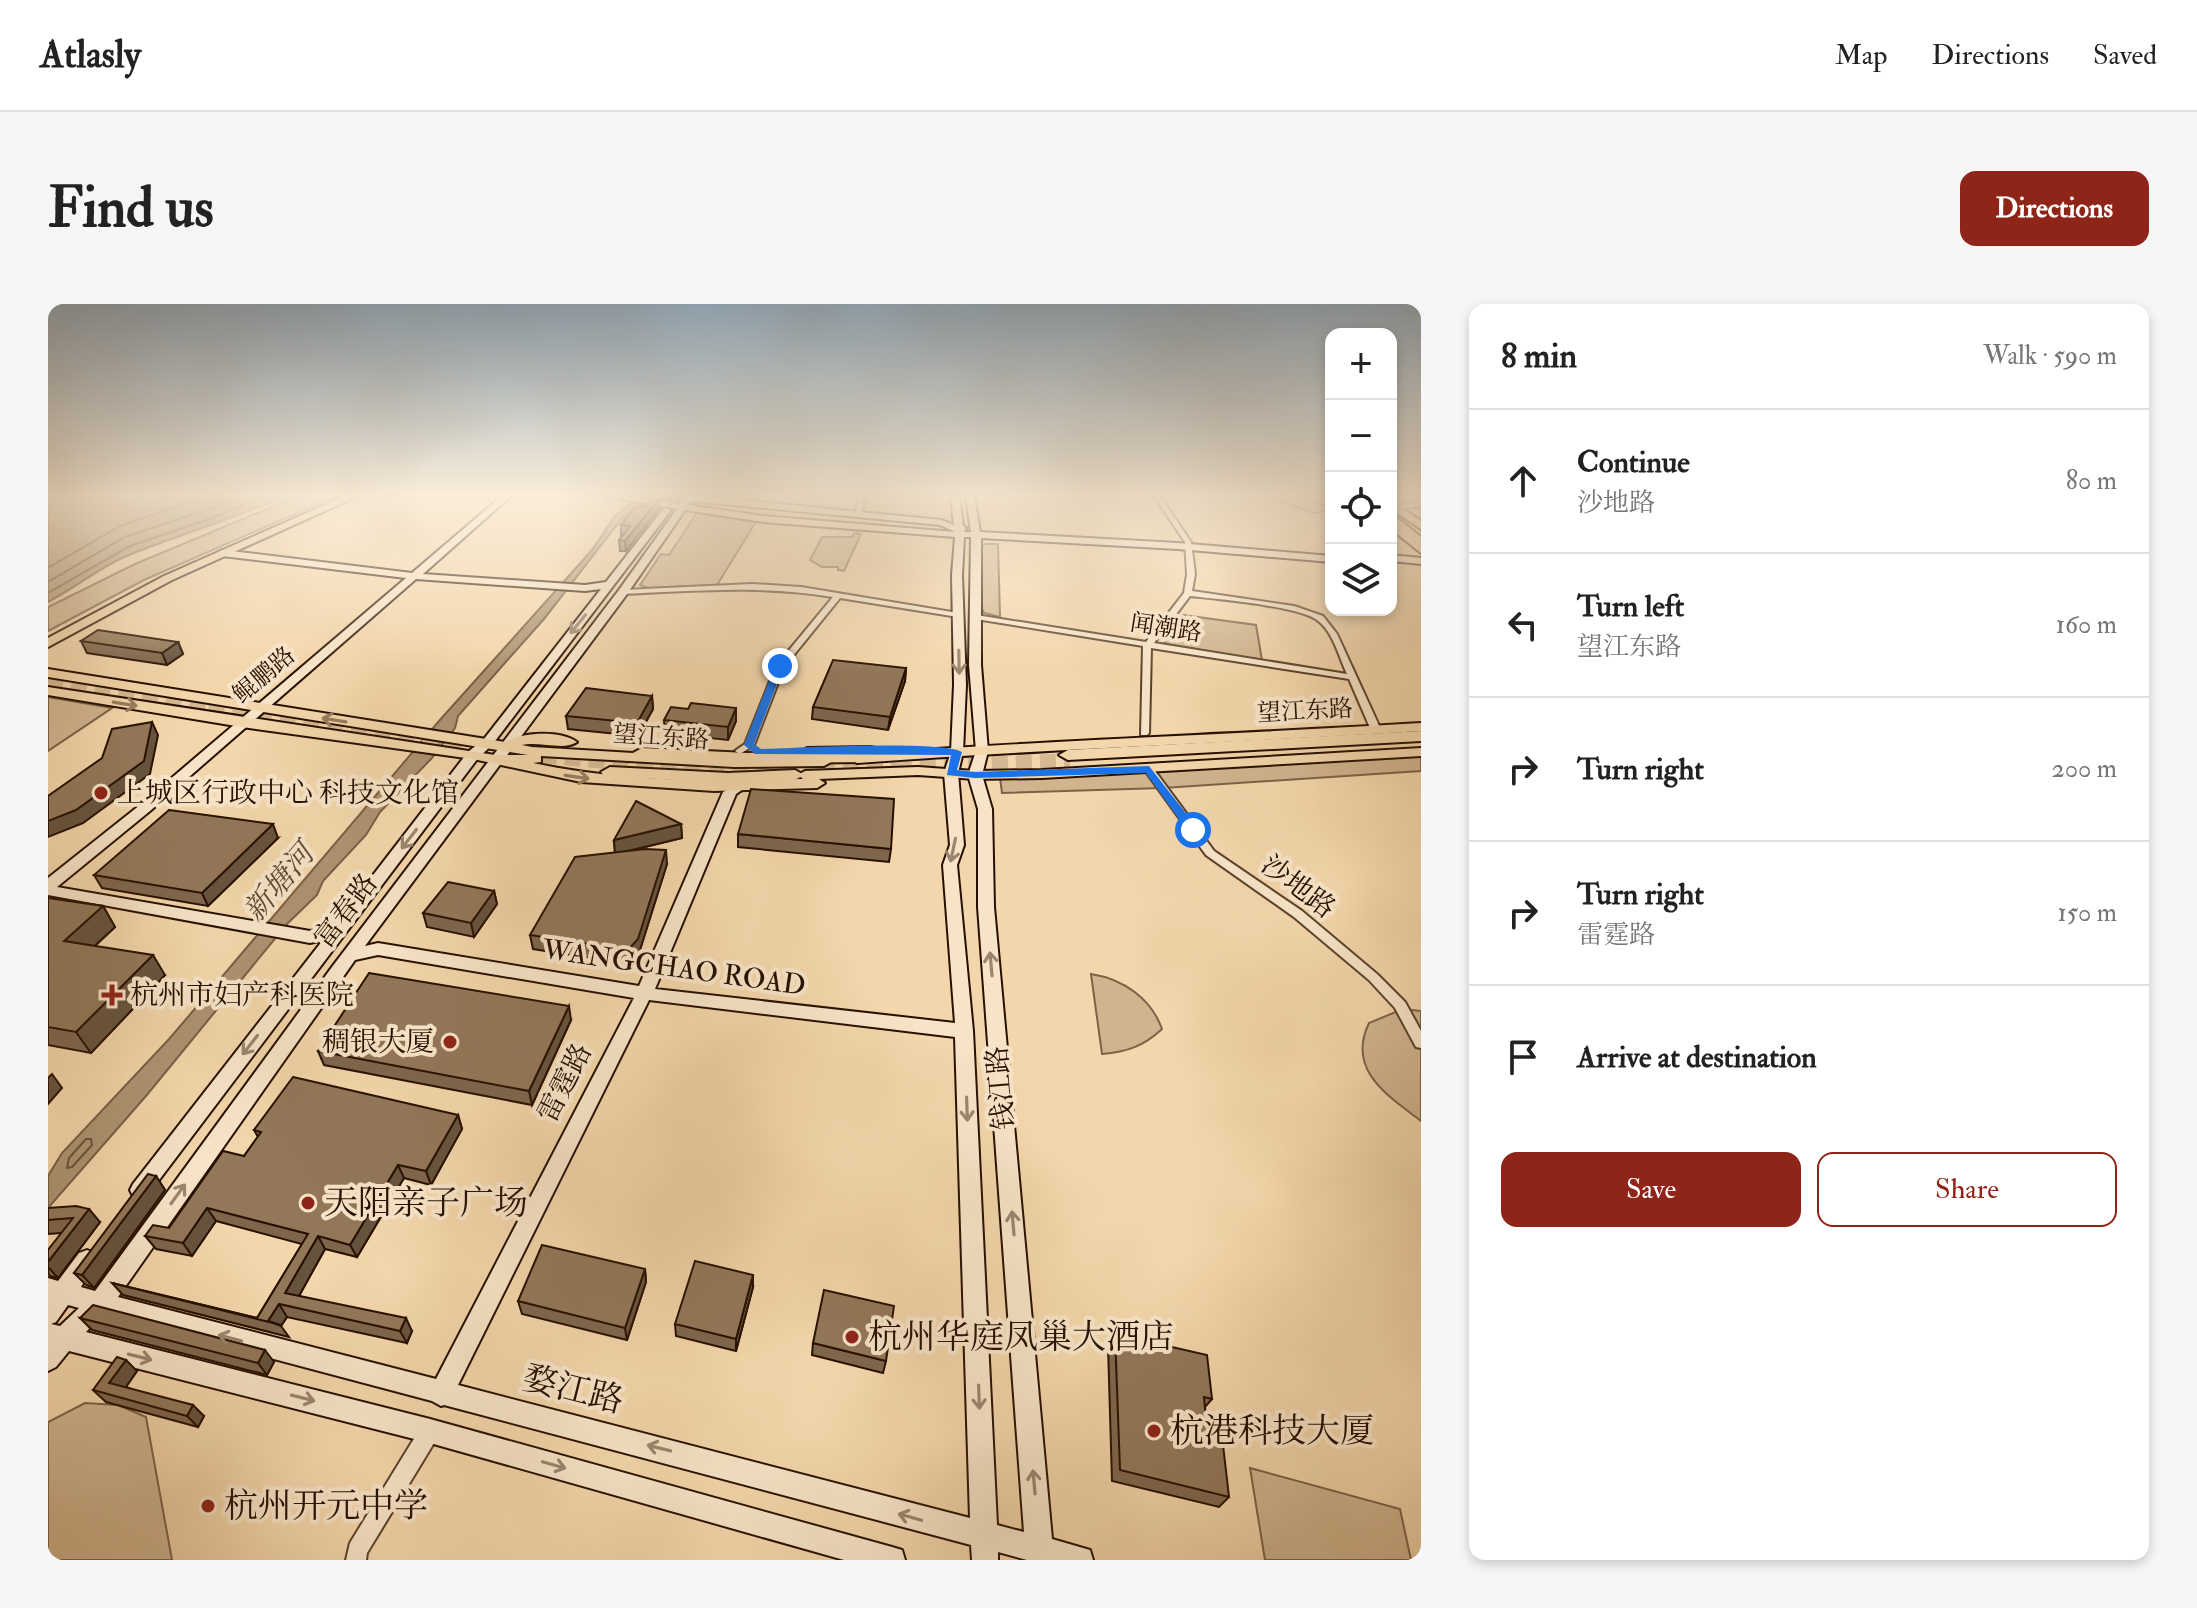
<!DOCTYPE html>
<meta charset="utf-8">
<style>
:root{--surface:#fff;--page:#f6f6f6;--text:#222;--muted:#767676;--line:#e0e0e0;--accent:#8f2418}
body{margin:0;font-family:"IM FELL Double Pica","Noto Serif SC",serif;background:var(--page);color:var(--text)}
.controls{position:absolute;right:24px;top:24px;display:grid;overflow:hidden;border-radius:16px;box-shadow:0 4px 12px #0003}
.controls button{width:72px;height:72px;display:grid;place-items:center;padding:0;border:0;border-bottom:2px solid var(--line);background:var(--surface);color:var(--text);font:40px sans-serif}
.stop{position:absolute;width:24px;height:24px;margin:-18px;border:6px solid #1a73e8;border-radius:50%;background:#fff}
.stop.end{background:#1a73e8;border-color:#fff;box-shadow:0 2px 8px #0008}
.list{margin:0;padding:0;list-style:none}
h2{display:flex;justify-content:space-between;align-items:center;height:104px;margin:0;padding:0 32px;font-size:34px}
h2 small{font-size:26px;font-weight:400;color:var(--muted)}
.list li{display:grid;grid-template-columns:52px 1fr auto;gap:24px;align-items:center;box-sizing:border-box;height:144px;padding:0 32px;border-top:2px solid var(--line)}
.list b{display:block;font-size:30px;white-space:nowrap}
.list p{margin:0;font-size:26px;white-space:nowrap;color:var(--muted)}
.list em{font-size:26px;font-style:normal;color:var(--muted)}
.actions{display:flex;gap:16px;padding:24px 32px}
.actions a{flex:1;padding:18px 0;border:2px solid var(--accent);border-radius:16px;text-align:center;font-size:28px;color:var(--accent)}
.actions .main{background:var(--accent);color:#fff}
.icon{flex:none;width:44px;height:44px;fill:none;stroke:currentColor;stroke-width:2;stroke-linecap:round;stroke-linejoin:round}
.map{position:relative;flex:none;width:1373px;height:1256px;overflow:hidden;border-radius:16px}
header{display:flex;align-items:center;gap:48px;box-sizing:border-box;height:112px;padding:0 40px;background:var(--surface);border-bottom:2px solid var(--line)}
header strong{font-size:38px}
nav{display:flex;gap:44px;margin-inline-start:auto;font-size:28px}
.intro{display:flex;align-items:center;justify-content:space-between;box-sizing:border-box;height:192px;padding:0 48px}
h1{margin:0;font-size:56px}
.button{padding:20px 36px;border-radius:16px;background:var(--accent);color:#fff;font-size:28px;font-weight:700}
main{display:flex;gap:48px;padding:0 48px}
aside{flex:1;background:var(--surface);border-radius:16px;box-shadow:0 4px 12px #0003}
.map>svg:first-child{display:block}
.green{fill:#d0b48e;stroke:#7c6247;stroke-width:2}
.water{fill:#ae9371;stroke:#785f44;stroke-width:2}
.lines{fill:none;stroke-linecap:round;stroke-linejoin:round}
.shore{stroke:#6b5238;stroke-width:2}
.canal{stroke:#ae9371;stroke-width:6}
.highway-tunnel{stroke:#d5b891;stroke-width:16;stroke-dasharray:16 8;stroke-linecap:butt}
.street-casing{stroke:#5b422b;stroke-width:4}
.secondary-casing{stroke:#281000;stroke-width:4}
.primary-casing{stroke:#281000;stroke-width:4}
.highway-casing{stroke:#281000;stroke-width:4}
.street{fill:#f7e4c8;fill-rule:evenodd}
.secondary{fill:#f7e4c8;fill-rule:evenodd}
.primary{fill:#f3d6ab;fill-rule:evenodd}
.highway{fill:#f3d6ab;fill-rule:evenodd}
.wall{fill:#7e664d;stroke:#281000;stroke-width:2}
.shaded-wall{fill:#66533e;stroke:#281000;stroke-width:2}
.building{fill:#927759;stroke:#281000;stroke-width:2}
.oneway{stroke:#9a856e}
.oneway2{stroke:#987d5e}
.route{fill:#1a73e8}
.poi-dot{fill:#8f2418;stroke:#f7e4c8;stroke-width:3}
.labels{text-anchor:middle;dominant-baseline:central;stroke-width:8;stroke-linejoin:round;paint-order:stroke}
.far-street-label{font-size:24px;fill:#281000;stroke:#f7e4c8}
.poi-label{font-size:28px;fill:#281000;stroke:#f7e4c8;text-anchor:start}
.street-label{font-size:28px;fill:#281000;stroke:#f7e4c8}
.water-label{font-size:30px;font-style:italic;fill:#644b33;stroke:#f7e4c8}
.near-poi-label{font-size:34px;fill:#281000;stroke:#f7e4c8;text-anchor:start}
.near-street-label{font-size:34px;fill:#281000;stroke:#f7e4c8}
</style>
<header>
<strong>Atlasly</strong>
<nav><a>Map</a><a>Directions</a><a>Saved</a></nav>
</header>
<div class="intro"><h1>Find us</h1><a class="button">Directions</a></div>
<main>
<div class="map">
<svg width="1373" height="1256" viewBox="0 0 1373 1256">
<rect width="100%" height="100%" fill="#f3d6ab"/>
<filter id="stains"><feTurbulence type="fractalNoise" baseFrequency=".0025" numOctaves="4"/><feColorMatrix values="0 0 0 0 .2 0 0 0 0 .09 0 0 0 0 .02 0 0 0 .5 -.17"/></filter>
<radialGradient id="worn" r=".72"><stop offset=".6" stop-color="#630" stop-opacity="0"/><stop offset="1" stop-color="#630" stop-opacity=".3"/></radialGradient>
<!-- green -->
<g class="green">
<polygon points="250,192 288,192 96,276 0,327 0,303 87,260"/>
<polygon points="1219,192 1253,192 1274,201 1266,192 1276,192 1283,200 1275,201 1283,206 1265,209"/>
<polygon points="649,209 709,216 669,281 600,284 592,281 613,250 621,251"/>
<polygon points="806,229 813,230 796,267 790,266 790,263 774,263 762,256 774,233 804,233"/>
<polygon points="937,240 950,240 952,313 936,309 934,305 934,242"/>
<polygon points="1135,311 1208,321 1214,356 1116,340"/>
<polygon points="0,393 64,404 0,447"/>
<polygon points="1373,452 1373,467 1115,484 954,489 952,474"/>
<path d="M1043 670C1075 675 1103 694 1114 725 1096 742 1079 748 1054 750Z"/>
<path d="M1355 705 1373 707V817C1340 792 1298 766 1321 719Z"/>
<polygon points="37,1099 70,1101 98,1113 124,1256 0,1256 0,1118"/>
<polygon points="1202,1164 1352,1205 1363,1256 1217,1256"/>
</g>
<!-- water -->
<g class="water">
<path d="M0 192H238C188 214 136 229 86 249 56 260 29 283 0 298Z"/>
<polygon points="591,192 602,192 594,201 581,207 565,226 496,315 410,412 407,424 383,455 332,508 318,531 275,577 269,591 239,620 98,792 0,904 0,872 14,849 122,734 391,417 544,246 567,212"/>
</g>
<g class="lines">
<!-- shore -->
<g class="shore">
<polyline points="0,264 72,222 160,192"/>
<polyline points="0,278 77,233 164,204 185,192"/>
<polyline points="0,289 82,242 167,213 215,192"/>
<polygon points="38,835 43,835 44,841 24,863 19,864 21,854"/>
</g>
<!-- canal -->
<polyline class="canal" points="1354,192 1373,206"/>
<!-- highway-tunnel -->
<g class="highway-tunnel">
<polyline points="0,373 176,402"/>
<path d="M160 407C368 438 574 467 785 467"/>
<polyline points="771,461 860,458"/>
<polyline points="848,465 1022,457"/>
</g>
<defs>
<g id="street">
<polygon points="810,192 816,192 814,209 811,211 808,209"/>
<path d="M1106 192H1112L1143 238 1147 270 1144 287 1246 302 1275 312 1289 330 1333 426 1331 428H1325L1323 426 1301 375 1103 344 1101 429 1099 431H1093L1095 342 928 315 924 313 928 311 1098 338 1136 289 1139 270 1137 238ZM1142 292C1169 295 1250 302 1269 316 1285 327 1291 353 1299 370L1106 339Z"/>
<polygon points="1373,198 1373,202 1347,205 1344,203"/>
<path d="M704 280 753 283 910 309 914 311 910 313 792 294 736 363 706 441 692 450 687 447 697 440 728 362 785 293C714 281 646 287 575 290L571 288 575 286Z"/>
<polygon points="1101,462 1104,463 1166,547 1254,607 1329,670 1357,698 1373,727 1373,744 1368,743 1347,704 1321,676 1246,613 1158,551 1096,465"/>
<polygon points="382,1118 389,1120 391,1127 389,1134 319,1249 318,1256 298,1256 302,1239 375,1120"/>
</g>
<g id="secondary">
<path d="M454 192H463L375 270 537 281 558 278 616 204 623 206 444 441 430 454 99 892 92 895 85 892 82 886 85 880 275 636 262 639 0 591V574L92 501 358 274 174 252 169 249 174 246 364 269ZM368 275 537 287 553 285 436 435 420 448 285 623 262 627 9 583 102 507Z"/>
<path d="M556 192H578L632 200 635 196 628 192H649L894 216 906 221 903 192H911L915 222 918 224 916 228H923L918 192H926L932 228 1130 239 1283 252V258L1130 245 933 234V361L940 447 934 471 944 505 946 603 1004 1235 1042 1246 1045 1256H979L950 1248V1256H924L923 1241 396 1101 393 1102 384 1097 56 1010 38 1028 382 1115 844 1243 854 1246 857 1256H796L382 1139 21 1047 8 1063 0 1067V974L10 977 31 949 39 946 47 949 50 956 33 983 47 987 284 663 571 286 629 205ZM643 197 892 221 907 228 715 212 640 201ZM637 206 715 218 907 233 904 271 906 381 903 448 896 469 902 541 895 561 907 719 607 685 688 490 701 481 694 477 675 488 591 682 330 639 317 642 579 290ZM916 233H923L921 361 928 447 920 471 930 505V603L976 1228 949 1221 925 727 909 561 916 541 910 469 915 448 918 381 914 271ZM330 651 586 694 388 1075 70 993 307 656ZM601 696 907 733 922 1214 410 1081ZM20 1001 31 1004 12 1022 3 1020 8 1018Z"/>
<polygon points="1343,251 1373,254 1373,260 1343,257"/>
</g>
<g id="primary">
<polygon points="297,192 310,192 124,276 0,343 0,334 116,272"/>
<polygon points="1343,197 1373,217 1373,225 1343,205"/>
<polygon points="1343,217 1373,241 1373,249 1343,225"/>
<path d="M0 365 457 438C474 428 513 426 529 438 516 447 491 437 474 441L484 443 686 455 776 454 783 458 776 462 686 463 493 452V458L485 459C574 478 665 478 755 475L750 471 757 467 870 463 927 467 994 466 1373 444V452L994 474 927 475 870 471 771 475 777 479 769 484 666 487 533 478 425 455 194 423 0 391V383L447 451H480L0 373Z"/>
<path d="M1373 419V427C1185 439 997 445 809 459L802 455 805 452H759L752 448 759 444 822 443 827 444 828 449C1009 436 1191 430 1373 419Z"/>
</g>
<g id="highway">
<polygon points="1343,209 1373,233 1373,244 1343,219"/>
<polygon points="1373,427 1373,437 1020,456 1011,451 1020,446"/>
<polygon points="594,444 699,449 824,448 833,453 824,458 699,459 588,453 585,449"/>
<polygon points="562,463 680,469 747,466 756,471 747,476 680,479 556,472 553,468"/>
</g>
</defs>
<!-- street casing -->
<use href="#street" class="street-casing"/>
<!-- secondary casing -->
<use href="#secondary" class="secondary-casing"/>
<!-- primary casing -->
<use href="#primary" class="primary-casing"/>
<!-- highway casing -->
<use href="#highway" class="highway-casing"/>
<!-- street -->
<use href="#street" class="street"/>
<!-- secondary -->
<use href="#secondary" class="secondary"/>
<!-- primary -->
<use href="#primary" class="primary"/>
<!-- highway -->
<use href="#highway" class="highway"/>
</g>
<!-- wall -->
<g class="wall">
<polygon points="615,192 630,192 630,197 615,194"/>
<polygon points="678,192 712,192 711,194"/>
<polygon points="611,205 578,247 572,247 571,236 575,232 573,232 573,221"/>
<polygon points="33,337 130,338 135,350 119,361 39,349"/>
<polygon points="858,364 857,377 840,426 764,415 765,403"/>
<polygon points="604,392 605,405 590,432 520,425 518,412"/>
<polygon points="688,404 688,417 680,436 617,429 616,416 640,405"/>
<polygon points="633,520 634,534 581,547 619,560 591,649 581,660 485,645 482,631 567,548 566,536"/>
<polygon points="690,530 843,545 841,558 690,543"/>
<polygon points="230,534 160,602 54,584 46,571"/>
<polygon points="446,587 449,600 426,633 379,623 375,609"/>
<polygon points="0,594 55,602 67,623 47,642 117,671 43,749 0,741"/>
<polygon points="523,716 484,801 276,761 270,747"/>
<polygon points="410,811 414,825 383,881 356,874 309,953 277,945 251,992 364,1027 359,1039 239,1013 233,1022 241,1033 75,991 64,979 209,1014 254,940 168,917 144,952 108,945 97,932 121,924 196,852 210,833 206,826"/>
<polygon points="108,872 117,886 46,984 38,981 26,969"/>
<polygon points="0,904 52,918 10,974 2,972 0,969 0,946 14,929 0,930"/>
<polygon points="597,965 598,978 579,1036 474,1010 470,997"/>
<polygon points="705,983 688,1047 628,1032 627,1020"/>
<polygon points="32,1014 226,1058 219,1071 44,1026"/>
<polygon points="1067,1030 1164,1095 1157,1103 1160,1137 1181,1193 1171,1203 1064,1177 1060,1042"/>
<polygon points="765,1039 838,1057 835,1069 764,1051"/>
<polygon points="89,1067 78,1083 156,1112 150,1123 58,1098 45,1086"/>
</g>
<!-- shaded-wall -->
<g class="shaded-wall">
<polygon points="611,195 611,205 578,247 577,237"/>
<polygon points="130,338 135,350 119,361 114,349"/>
<polygon points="858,364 857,377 840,426 842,413"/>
<polygon points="604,392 605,405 590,432 589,419"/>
<polygon points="688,404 688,417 680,436 680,423"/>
<polygon points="104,418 110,431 102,470 35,519 0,533 0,517"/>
<polygon points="225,520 230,534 160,602 154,589"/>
<polygon points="633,520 634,534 567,550 566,536"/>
<polygon points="618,546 619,560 591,649 581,660 580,646"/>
<polygon points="446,587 449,600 426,633 423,619"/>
<polygon points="55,602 67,623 29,658 16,637"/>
<polygon points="105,651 117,671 43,749 28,728"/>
<polygon points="521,702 523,716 484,801 481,787"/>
<polygon points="4,770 14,784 0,800 0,774"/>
<polygon points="410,811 414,825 383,881 378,867"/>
<polygon points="350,861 356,874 309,953 302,941"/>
<polygon points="108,872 117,886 46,984 34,971"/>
<polygon points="159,904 168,917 144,952 135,939"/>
<polygon points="41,905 52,918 10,974 0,963 0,958"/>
<polygon points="270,932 277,945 246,1001 237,989"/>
<polygon points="597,965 598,978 579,1036 577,1024"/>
<polygon points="705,971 705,983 688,1047 688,1035"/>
<polygon points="231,1000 239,1013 233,1022 220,1017"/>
<polygon points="358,1014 364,1027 359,1039 352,1027"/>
<polygon points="217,1046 226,1058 219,1071 210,1059"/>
<polygon points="78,1056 89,1067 73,1090 61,1079"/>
<polygon points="145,1101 156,1112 150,1123 139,1112"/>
</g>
<!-- building -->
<g class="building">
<polygon points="606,194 611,195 577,237 571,236 582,222 573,221 584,207 588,202 598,203"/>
<polygon points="50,326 130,338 114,349 33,337"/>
<polygon points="785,356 858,364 842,413 765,403"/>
<polygon points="538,384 604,392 589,419 518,412"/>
<polygon points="643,399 688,404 680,423 616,416 623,403 640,405"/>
<polygon points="104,418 96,457 28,506 0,517 0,492 54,454 64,425"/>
<polygon points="703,485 846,495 843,545 690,530"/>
<polygon points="588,497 633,520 566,536"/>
<polygon points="121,506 225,520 154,589 46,571"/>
<polygon points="597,545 618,546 590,635 580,646 482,631 527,553"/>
<polygon points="400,578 446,587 423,619 375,609"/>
<polygon points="0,594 55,602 16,637 105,651 28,728 0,723"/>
<polygon points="321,669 521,702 481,787 270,747"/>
<polygon points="245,773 410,811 378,867 350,861 302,941 270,932 237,989 358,1014 352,1027 231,1000 220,1017 233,1021 64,979 209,1014 260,930 159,904 135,939 97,932 105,921 121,924 175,847 196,852 213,828 206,826"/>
<polygon points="100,870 108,872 34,971 26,969"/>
<polygon points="28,902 41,905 0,958 0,946 25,914 0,916 0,904"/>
<polygon points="494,941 597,965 577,1024 470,997"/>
<polygon points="647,957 705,971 688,1035 627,1020"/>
<polygon points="776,986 846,1002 838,1057 765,1039"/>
<polygon points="45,1001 217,1046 210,1059 32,1014"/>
<polygon points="1067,1030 1159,1051 1164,1095 1156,1093 1160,1137 1175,1141 1181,1193 1072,1166"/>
<polygon points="69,1053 78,1056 61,1079 145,1101 139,1112 45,1086"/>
</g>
<!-- one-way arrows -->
<defs><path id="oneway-shaft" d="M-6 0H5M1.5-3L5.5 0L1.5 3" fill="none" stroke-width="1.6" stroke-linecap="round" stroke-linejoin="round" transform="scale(2)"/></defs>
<g class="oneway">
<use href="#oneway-shaft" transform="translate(530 320) rotate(129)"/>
<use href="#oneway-shaft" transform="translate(911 358) rotate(89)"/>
<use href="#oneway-shaft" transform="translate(361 535) rotate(128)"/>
<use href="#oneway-shaft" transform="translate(905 546) rotate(102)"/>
<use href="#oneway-shaft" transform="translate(943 660) rotate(-95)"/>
<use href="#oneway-shaft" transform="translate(202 741) rotate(128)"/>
<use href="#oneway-shaft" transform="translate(919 805) rotate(88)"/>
<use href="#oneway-shaft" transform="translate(130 890) rotate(-54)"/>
<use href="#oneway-shaft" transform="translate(965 919) rotate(-95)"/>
<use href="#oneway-shaft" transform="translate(182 1034) rotate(-165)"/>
<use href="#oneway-shaft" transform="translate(92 1053) rotate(14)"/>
<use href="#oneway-shaft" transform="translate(931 1093) rotate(88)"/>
<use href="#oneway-shaft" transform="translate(255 1094) rotate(14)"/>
<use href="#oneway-shaft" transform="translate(611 1144) rotate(-166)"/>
<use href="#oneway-shaft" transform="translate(506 1161) rotate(16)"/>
<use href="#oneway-shaft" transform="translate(986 1178) rotate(-95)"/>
<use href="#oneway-shaft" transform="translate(862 1213) rotate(-164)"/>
</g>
<g class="oneway2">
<use href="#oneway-shaft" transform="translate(77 400) rotate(9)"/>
<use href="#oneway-shaft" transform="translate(286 416) rotate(-171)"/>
<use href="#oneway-shaft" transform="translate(529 473) rotate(8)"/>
</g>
<!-- sky -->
<linearGradient id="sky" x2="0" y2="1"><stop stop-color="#91a7b8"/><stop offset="0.52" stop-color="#faedd9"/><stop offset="1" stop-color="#faedd9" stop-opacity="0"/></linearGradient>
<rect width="1373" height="368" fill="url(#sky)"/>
<!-- route -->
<path class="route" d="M732 359 736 362 706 440 713 445C746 444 894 436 914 448L909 466 927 468 1101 462 1151 526 1141 529 1098 469 927 474 899 471 903 451 707 450 696 441 727 362Z"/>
<!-- markers -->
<g class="poi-dot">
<circle cx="53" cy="489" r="8"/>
<path d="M60 679h8v8h8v8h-8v8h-8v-8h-8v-8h8z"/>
<circle cx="402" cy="738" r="8"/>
<circle cx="260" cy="899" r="8"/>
<circle cx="804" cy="1033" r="8"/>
<circle cx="1106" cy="1127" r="8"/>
<circle cx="160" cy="1202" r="8"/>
</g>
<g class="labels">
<!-- far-street labels -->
<g class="far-street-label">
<text transform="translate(1118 324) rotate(9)">闻潮路</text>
<text transform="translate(216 371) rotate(-40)">鲲鹏路</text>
<text transform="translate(1257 407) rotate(-3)">望江东路</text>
<text transform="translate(613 433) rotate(4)">望江东路</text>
</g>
<!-- poi labels -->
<g class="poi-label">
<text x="69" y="489">上城区行政中心 科技文化馆</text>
<text x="82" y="691">杭州市妇产科医院</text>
<text x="386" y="738" text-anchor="end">稠银大厦</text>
</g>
<!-- street labels -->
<g class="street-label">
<text transform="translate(1250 583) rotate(37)">沙地路</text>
<text transform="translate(298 607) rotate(-53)">富春路</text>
<text transform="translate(626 664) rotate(8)">WANGCHAO ROAD</text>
<text transform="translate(517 779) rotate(-63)">雷霆路</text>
<text transform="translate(953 784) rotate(-95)">钱江路</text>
</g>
<!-- water labels -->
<g class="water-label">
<text transform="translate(231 579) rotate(-50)">新塘河</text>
</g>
<!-- near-poi labels -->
<g class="near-poi-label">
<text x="276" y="899">天阳亲子广场</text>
<text x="820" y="1033">杭州华庭凤巢大酒店</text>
<text x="1122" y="1127">杭港科技大厦</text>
<text x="176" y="1202">杭州开元中学</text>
</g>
<!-- near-street labels -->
<g class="near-street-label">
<text transform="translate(525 1086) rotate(14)">婺江路</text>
</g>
</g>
<rect width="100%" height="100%" filter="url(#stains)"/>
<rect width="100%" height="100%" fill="url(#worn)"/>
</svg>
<div class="controls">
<button>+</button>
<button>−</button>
<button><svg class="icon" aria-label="locate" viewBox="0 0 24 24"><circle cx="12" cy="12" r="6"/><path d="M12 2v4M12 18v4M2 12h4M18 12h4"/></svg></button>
<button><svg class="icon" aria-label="layers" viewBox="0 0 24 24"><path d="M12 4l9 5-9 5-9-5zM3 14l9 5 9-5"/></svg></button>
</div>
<div class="stop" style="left:1145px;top:526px"></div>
<div class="stop end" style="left:732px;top:362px"></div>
</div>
<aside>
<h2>8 min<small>Walk · 590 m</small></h2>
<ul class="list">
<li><svg class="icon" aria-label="ahead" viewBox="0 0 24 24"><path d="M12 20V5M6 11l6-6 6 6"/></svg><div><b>Continue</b><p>沙地路</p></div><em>80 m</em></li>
<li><svg class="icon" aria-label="left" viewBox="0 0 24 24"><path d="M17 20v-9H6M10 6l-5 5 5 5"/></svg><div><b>Turn left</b><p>望江东路</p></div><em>160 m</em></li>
<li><svg class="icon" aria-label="right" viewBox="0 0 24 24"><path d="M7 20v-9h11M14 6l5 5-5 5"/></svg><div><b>Turn right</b></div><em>200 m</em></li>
<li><svg class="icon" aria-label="right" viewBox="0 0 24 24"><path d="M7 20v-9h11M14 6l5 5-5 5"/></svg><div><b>Turn right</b><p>雷霆路</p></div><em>150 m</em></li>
<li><svg class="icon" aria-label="arrive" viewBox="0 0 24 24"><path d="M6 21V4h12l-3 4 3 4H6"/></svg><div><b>Arrive at destination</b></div></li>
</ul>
<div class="actions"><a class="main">Save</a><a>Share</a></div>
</aside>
</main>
